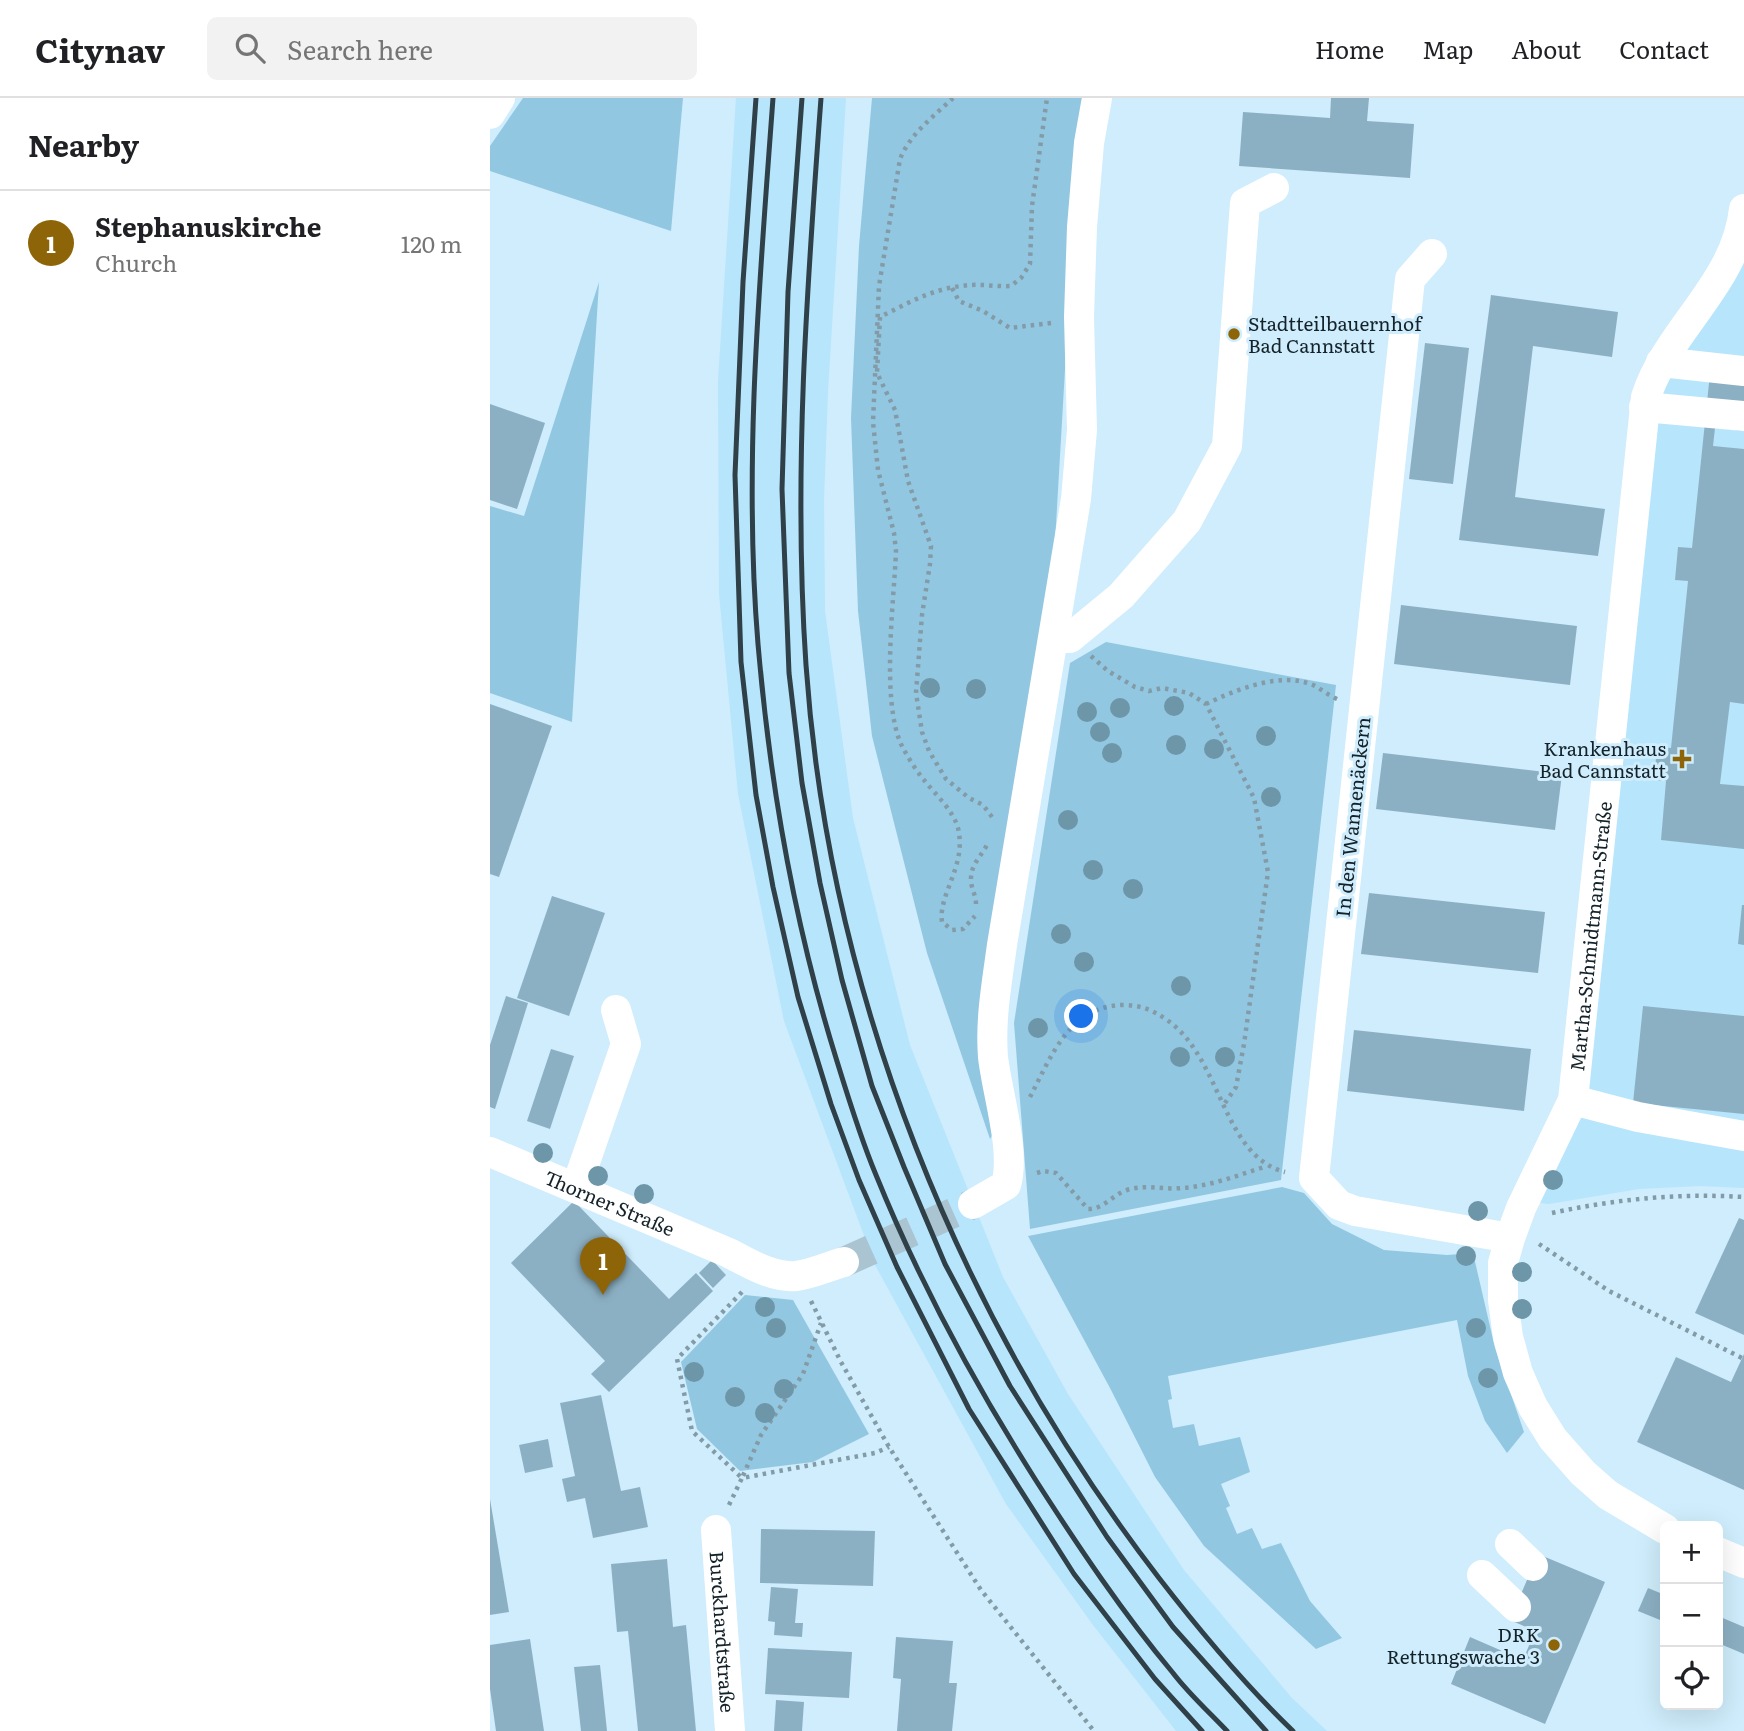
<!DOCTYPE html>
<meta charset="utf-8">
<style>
:root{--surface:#fff;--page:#f2f2f2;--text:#202124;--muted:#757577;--line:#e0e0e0;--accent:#8d6407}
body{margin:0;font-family:Literata,serif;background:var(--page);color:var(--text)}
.controls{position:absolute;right:21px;bottom:21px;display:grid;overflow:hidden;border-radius:10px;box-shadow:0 7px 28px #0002}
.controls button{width:63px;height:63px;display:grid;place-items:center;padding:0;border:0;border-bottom:2px solid var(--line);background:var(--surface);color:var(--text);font:35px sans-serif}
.you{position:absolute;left:592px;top:919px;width:24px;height:24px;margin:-18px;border:5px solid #fff;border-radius:50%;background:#1a73e8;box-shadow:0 0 0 10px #1a73e833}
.badge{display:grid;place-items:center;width:46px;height:46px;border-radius:50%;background:var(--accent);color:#fff;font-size:23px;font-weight:700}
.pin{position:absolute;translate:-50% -58px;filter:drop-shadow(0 2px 4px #0008)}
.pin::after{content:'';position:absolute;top:37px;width:24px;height:21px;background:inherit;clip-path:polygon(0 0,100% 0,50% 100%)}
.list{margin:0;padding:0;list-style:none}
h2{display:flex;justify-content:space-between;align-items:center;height:91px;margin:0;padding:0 28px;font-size:30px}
h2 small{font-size:23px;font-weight:400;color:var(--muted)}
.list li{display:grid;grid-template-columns:46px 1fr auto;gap:21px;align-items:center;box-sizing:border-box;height:105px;padding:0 28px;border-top:2px solid var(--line)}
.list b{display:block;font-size:26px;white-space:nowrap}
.list p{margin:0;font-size:23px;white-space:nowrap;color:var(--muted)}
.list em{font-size:23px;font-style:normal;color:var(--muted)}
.icon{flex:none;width:38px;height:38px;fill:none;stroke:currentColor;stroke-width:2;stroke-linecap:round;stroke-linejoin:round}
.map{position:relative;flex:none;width:1254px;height:1633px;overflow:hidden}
header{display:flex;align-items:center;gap:42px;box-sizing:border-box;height:98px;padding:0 35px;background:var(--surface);border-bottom:2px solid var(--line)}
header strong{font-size:33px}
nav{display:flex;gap:38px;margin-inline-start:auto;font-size:24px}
.search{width:490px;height:63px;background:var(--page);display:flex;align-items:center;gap:18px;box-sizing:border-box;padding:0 24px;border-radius:10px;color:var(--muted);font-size:26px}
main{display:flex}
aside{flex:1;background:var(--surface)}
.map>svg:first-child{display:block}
.built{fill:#b7e5fc}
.green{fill:#92c7e2}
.building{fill:#8cb0c3}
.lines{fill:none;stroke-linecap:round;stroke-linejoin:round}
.minor-tunnel{stroke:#aac4d2;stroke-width:30;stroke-dasharray:30 15;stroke-linecap:butt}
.path{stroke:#839ba7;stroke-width:4.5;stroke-dasharray:3.5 5;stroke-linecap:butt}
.minor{stroke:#fff;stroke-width:30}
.rail{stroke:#2f4048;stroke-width:5}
.tree{fill:#6d96a8}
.poi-dot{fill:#8d6407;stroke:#cfedfc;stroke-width:2.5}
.labels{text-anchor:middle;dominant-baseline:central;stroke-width:6;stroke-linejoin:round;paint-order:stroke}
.poi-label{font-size:19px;fill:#142229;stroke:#cfedfc;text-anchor:end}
.street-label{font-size:19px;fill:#142229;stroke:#cfedfc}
</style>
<header>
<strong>Citynav</strong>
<div class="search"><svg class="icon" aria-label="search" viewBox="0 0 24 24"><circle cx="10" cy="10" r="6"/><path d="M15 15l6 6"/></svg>Search here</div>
<nav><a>Home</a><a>Map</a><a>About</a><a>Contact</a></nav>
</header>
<main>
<aside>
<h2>Nearby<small></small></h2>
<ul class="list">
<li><span class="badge">1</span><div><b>Stephanuskirche</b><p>Church</p></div><em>120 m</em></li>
</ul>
</aside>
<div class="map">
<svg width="1254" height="1633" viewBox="0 0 1254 1633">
<rect width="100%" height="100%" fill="#cfedfc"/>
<!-- built -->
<g class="built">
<polygon points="246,0 356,0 338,294 334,402 335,513 363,720 420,947 513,1179 578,1296 694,1472 802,1600 837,1633 686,1633 603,1527 516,1406 385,1167 294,923 248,696 229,496 228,283"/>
<polygon points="1254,148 1254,1090 1210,1088 1149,1091 1059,1106 1050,1105 1096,1004 1169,303 1189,262 1241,186"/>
</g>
<!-- green -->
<g class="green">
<polygon points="33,0 193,0 181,133 0,73 0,48"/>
<polygon points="382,0 595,0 588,48 565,444 505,1033 500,1041 437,855 382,638 368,513 361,320 369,148"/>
<polygon points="109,184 82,624 0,595 0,408 34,418"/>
<polygon points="616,544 846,587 791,1082 540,1131 524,925 580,565"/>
<polygon points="792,1089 814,1095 842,1126 894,1152 957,1157 983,1155 1005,1250 1034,1334 1017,1355 995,1323 978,1278 967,1222 678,1278 682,1301 678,1302 683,1330 704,1326 709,1348 750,1339 760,1374 731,1386 740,1408 736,1410 747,1436 762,1430 772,1451 791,1445 820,1503 852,1540 826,1551 714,1448 665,1379 620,1290 538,1138"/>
<polygon points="255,1197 303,1202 379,1336 323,1364 250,1373 207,1331 191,1264"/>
</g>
<!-- building -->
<g class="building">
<polygon points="841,0 879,0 877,23 924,26 920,80 749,68 753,14 840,20"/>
<polygon points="1001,197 1128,214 1122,259 1043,248 1025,399 1115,411 1108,458 969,442"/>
<polygon points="935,245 979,250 963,386 919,381"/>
<polygon points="1222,256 1254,259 1254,333 1225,330 1223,348 1254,351 1254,606 1240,604 1230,686 1254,688 1254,751 1171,742 1176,683 1164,682 1167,649 1181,650 1198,483 1185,482 1188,449 1202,450"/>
<polygon points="0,306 55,325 27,411 0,402"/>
<polygon points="911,507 1087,528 1080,587 904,566"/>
<polygon points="0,606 62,628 9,779 0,776"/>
<polygon points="893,655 1072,676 1065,732 886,711"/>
<polygon points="879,795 1055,814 1048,875 871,856"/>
<polygon points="62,798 115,815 79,918 27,900"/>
<polygon points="1252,807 1254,807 1254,847 1248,846"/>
<polygon points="16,898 38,905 5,1011 0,1009 0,947"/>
<polygon points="1153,908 1254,918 1254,1016 1143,1005"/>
<polygon points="864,932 1041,951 1034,1013 857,993"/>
<polygon points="61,951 84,958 60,1031 37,1023"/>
<polygon points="84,1103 179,1201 206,1175 223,1193 119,1294 101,1276 115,1263 21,1165"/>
<polygon points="1249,1120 1254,1122 1254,1237 1205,1215"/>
<polygon points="222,1162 236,1177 223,1190 209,1175"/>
<polygon points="1254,1256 1254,1392 1147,1344 1186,1259 1241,1284"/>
<polygon points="111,1297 131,1393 150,1389 158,1429 103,1440 95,1400 77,1404 72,1381 85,1378 70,1305"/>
<polygon points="58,1341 63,1369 35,1375 29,1347"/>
<polygon points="0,1401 19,1514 0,1517"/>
<polygon points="271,1431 385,1433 383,1488 270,1485"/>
<polygon points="1048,1456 1115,1484 1055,1626 961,1586 980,1539 1033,1562 1045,1533 1020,1522"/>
<polygon points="177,1461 183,1529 196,1527 206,1633 148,1633 138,1533 127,1534 121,1466"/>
<polygon points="281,1489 308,1491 305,1525 313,1525 312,1539 284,1537 285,1524 278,1523"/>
<polygon points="1158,1490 1175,1497 1175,1524 1148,1513"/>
<polygon points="1228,1518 1254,1529 1254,1556 1228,1545"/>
<polygon points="406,1539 463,1543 459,1585 467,1585 462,1633 407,1633 411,1581 403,1580"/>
<polygon points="40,1541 54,1633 6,1633 0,1591 0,1547"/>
<polygon points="278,1550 362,1554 359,1600 275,1596"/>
<polygon points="110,1567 117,1633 91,1633 84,1569"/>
<polygon points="286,1602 314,1604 312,1633 284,1633"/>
</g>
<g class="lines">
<!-- minor-tunnel -->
<polyline class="minor-tunnel" points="354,1164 483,1106"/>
<!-- path -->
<g class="path">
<path d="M463 0C444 18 420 36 410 61L389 188 383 324 388 372 404 435 406 453C404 504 391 601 411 646 417 658 425 671 434 682 445 696 463 712 468 730 477 768 448 796 452 824L462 832 473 831 485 818"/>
<polyline points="462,190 469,203 493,213 520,230 561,225"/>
<polyline points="601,558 618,573 645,589 659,593 672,590 699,595 716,606 764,700 778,774 754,946 746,989 735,1005"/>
<path d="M716 606C745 592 791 573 823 587 831 591 838 597 847 601"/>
<path d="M502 719 493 707 479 700 456 681 439 653 432 634 426 595 432 517 440 466 441 448 418 383 405 312 387 275 390 219C416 206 442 191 472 188 488 185 505 189 521 188L531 180 540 166 542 108 557 0"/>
<path d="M486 806C486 798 482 792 481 784 480 767 490 760 497 747"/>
<path d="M540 999C561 959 579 908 633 907 650 907 663 912 677 922 732 960 732 1058 795 1074"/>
<path d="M547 1075 553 1073 566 1075 598 1111C614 1111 622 1097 637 1092 655 1086 673 1092 692 1090 721 1088 749 1077 777 1068"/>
<path d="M1062 1115C1126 1101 1189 1095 1254 1099"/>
<polyline points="1049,1146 1119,1193 1252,1260"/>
<polyline points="252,1194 187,1261 202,1333 252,1380 271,1337 313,1276 331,1225"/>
<polyline points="321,1203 351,1264 399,1349 491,1492 604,1633"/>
<polyline points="239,1407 252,1380 385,1355 399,1349"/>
</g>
<!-- minor -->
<g class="minor">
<polyline points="0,16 10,0"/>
<polyline points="942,156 920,181 824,1080 849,1107 865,1113 1020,1140"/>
<polyline points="1171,264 1254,273"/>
<polyline points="1154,309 1254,318"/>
<polyline points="564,540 580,540 631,498 697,423 737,348 755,105 784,90"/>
<polyline points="1083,1002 1148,1019 1254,1038"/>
<path id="s1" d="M0 1054 239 1155C259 1165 282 1180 306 1178 322 1176 339 1168 354 1164"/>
<polyline points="86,1090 136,946 126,912"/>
<path d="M483 1106 516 1087C526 1053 507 995 503 959 500 921 507 884 512 847L586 401 592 332 589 219 592 129 599 45 607 0"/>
<path id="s2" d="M1175 1431 1118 1397 1093 1375 1063 1341 1043 1309 1028 1275 1018 1239 1013 1202V1165L1020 1140 1031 1110 1083 1002 1156 299C1178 231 1246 186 1254 111"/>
<path id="s3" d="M226 1432 240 1633"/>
<polyline points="1020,1446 1043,1468"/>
<polyline points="1228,1454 1254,1465"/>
<polyline points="992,1477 1026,1509"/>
</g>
<!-- rail -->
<g class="rail">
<polyline points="266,0 253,184 245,377 251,564 266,697 283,789 308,899 341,1006 369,1082 407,1169 479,1311 584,1476 665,1581 712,1633"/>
<path d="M283 0C270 179 253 366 268 546 280 687 304 825 346 960 358 999 370 1039 386 1077 429 1183 484 1285 545 1381 588 1448 632 1514 683 1575 699 1596 719 1614 737 1633"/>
<polyline points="312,0 298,194 292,391 299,575 312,685 330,785 352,882 382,988 414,1069 455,1166 520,1288 617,1439 683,1529 776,1633"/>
<path d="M331 0C317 188 303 378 316 567 339 896 468 1219 669 1480 710 1533 754 1586 803 1633"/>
</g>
</g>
<!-- trees -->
<g class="tree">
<circle cx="440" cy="590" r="10"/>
<circle cx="486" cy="591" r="10"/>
<circle cx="684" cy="608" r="10"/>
<circle cx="630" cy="610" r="10"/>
<circle cx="597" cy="614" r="10"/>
<circle cx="610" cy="634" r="10"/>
<circle cx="776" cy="638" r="10"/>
<circle cx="686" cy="647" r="10"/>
<circle cx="724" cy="651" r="10"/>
<circle cx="622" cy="655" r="10"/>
<circle cx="781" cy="699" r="10"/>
<circle cx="578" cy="722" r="10"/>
<circle cx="603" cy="772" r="10"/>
<circle cx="643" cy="791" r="10"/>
<circle cx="571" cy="836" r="10"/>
<circle cx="594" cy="864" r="10"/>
<circle cx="691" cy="888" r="10"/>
<circle cx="548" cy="930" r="10"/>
<circle cx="690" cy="959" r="10"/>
<circle cx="735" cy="959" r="10"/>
<circle cx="53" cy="1055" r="10"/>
<circle cx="108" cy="1078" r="10"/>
<circle cx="1063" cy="1082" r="10"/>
<circle cx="154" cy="1096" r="10"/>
<circle cx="988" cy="1113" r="10"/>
<circle cx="976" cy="1158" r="10"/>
<circle cx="1032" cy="1174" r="10"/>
<circle cx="275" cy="1209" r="10"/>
<circle cx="1032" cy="1211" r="10"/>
<circle cx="286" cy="1230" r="10"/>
<circle cx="986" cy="1230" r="10"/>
<circle cx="204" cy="1274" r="10"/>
<circle cx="998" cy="1280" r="10"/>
<circle cx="294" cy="1291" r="10"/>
<circle cx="245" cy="1299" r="10"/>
<circle cx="275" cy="1315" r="10"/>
</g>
<!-- markers -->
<g class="poi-dot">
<circle cx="744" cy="236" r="7"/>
<path d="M1188.5 650.5h7v7h7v7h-7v7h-7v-7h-7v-7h7z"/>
<circle cx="1064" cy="1547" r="7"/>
</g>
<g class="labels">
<!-- poi labels -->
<g class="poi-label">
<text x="758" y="225" text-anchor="start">Stadtteilbauernhof<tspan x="758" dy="22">Bad Cannstatt</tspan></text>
<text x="1176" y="650">Krankenhaus<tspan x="1176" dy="22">Bad Cannstatt</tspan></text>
<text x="1050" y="1536">DRK<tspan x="1050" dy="22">Rettungswache 3</tspan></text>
</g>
<!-- street labels -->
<g class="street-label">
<text transform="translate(862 719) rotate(-84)">In den Wannenäckern</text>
<text stroke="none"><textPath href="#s2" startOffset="674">Martha-Schmidtmann-Straße</textPath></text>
<text stroke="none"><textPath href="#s1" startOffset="130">Thorner Straße</textPath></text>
<text stroke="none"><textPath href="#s3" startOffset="102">Burckhardtstraße</textPath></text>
</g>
</g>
</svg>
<div class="controls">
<button>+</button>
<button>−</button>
<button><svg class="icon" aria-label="locate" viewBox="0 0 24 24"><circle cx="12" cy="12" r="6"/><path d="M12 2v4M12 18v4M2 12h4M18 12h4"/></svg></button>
</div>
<div class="you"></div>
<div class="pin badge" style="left:113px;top:1197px">1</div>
</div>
</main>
